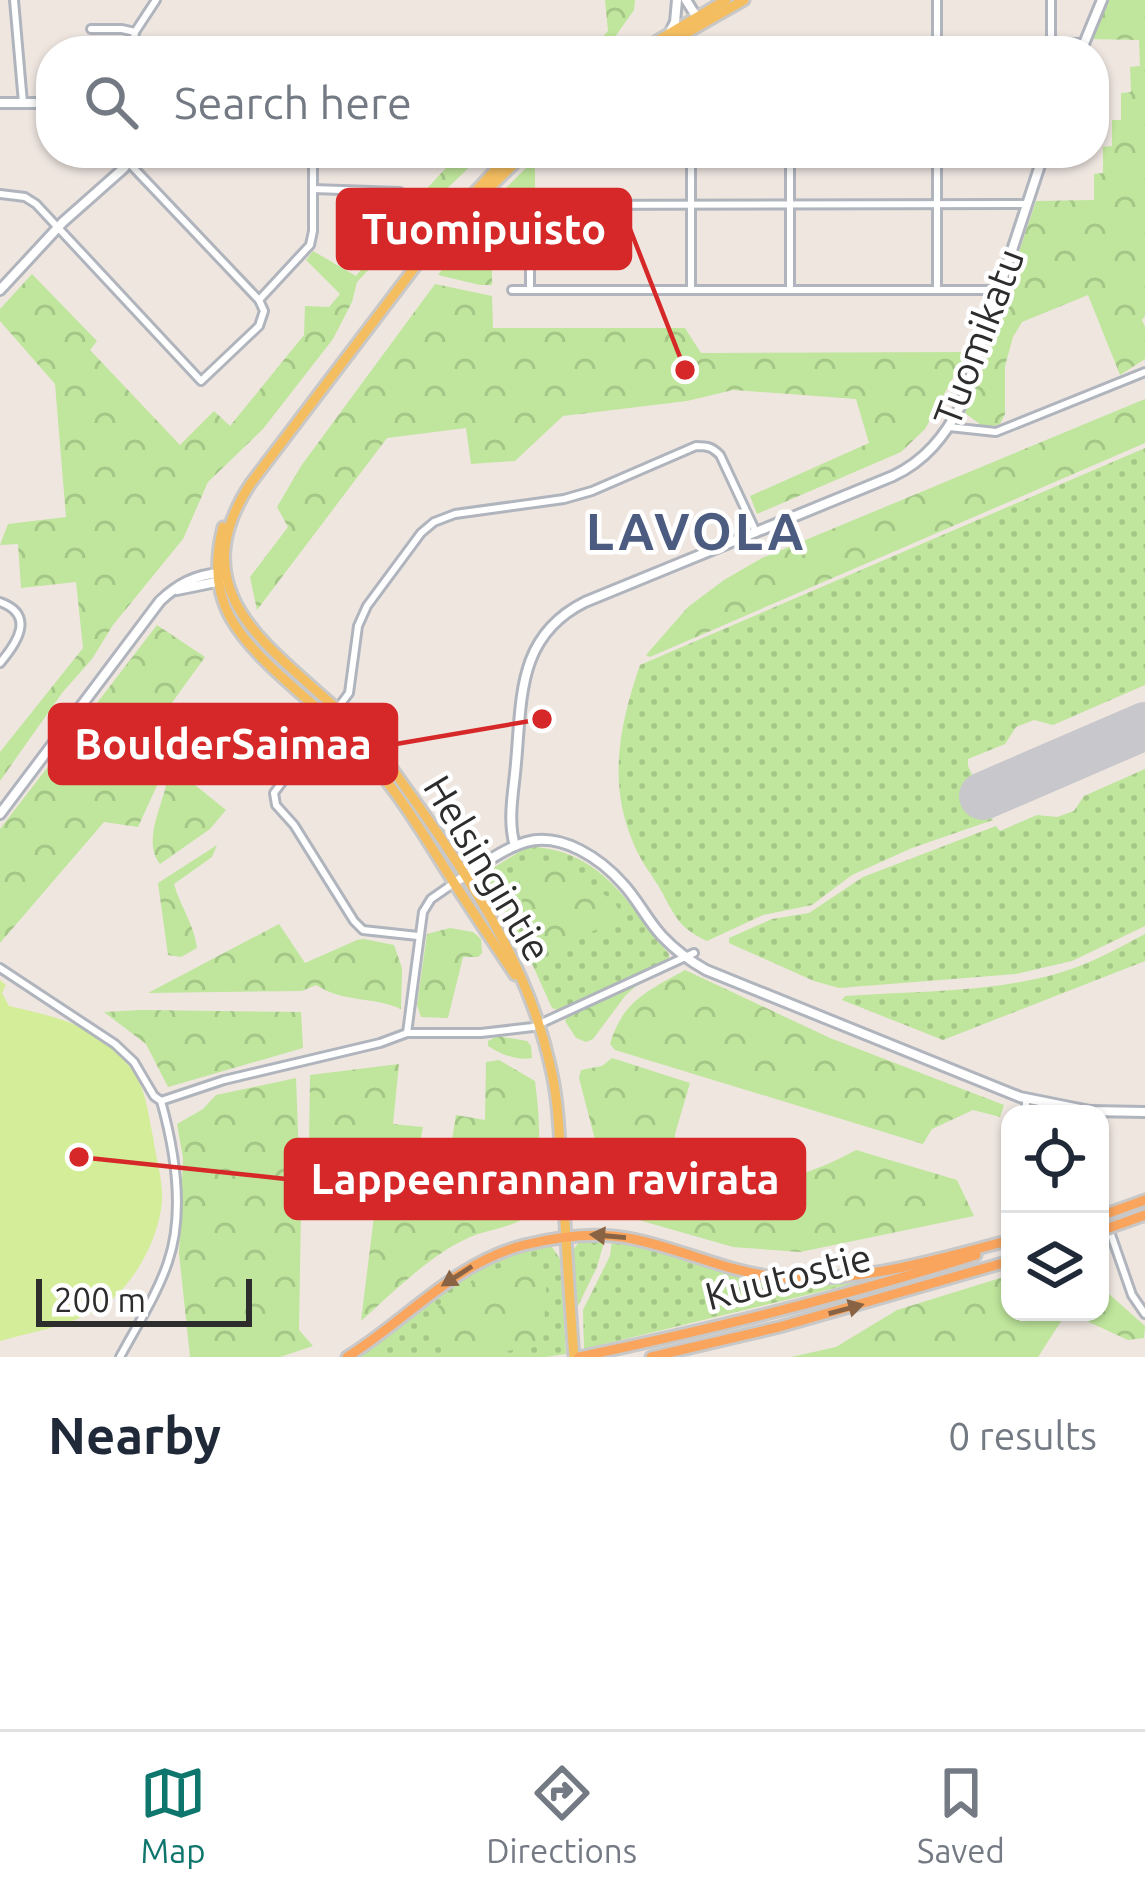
<!DOCTYPE html>
<style>
:root{--surface:#fff;--page:#f2f2f3;--text:#1f2937;--muted:#747a83;--line:#e0e1e3;--accent:#0f766e}
body{margin:0;font-family:Ubuntu,sans-serif;background:var(--page);color:var(--text)}
.controls{position:absolute;right:36px;bottom:36px;display:grid;overflow:hidden;border-radius:24px;box-shadow:0 3px 9px #0004}
.controls button{width:108px;height:108px;display:grid;place-items:center;padding:0;border:0;border-bottom:3px solid var(--line);background:var(--surface);color:var(--text);font:60px sans-serif}
.scale{position:absolute;left:36px;bottom:30px;width:216px;box-sizing:border-box;padding-left:12px;border:6px solid #2d2d2d;border-top:0;font-size:33px;line-height:42px;white-space:nowrap;color:#2d2d2d;-webkit-text-stroke:9px #fff;paint-order:stroke}
.list{margin:0;padding:0;list-style:none}
h2{display:flex;justify-content:space-between;align-items:center;height:156px;margin:0;padding:0 48px;font-size:51px}
h2 small{font-size:39px;font-weight:400;color:var(--muted)}
.icon{flex:none;width:66px;height:66px;fill:none;stroke:currentColor;stroke-width:2;stroke-linecap:round;stroke-linejoin:round}
.map{position:relative;flex:none;width:1145px;height:1357px;overflow:hidden}
.search{position:absolute;background:var(--surface);box-shadow:0 3px 9px #0004;left:36px;right:36px;top:36px;height:132px;display:flex;align-items:center;gap:30px;box-sizing:border-box;padding:0 42px;border-radius:48px;color:var(--muted);font-size:45px}
.sheet{height:372px;background:var(--surface)}
nav{display:flex;justify-content:space-around;align-items:center;box-sizing:border-box;height:168px;border-top:3px solid var(--line);background:var(--surface);font-size:33px;color:var(--muted)}
nav a{display:grid;justify-items:center;gap:6px}
nav .on{color:var(--accent)}
.map>svg:first-child{display:block}
.grass{fill:url(#grass-dots)}
.forest{fill:url(#forest-crowns)}
.pitch{fill:#d4ed98}
.lines{fill:none;stroke-linecap:round;stroke-linejoin:round}
.runway{stroke:#c8c7cc;stroke-width:48}
.minor-casing{stroke:#b0b4bd;stroke-width:12}
.tertiary-casing{stroke:#b0b4bd;stroke-width:14}
.secondary-casing{stroke:#b0b4bd;stroke-width:14}
.primary-casing{stroke:#c8c8c8;stroke-width:15}
.trunk-casing{stroke:#c8c8c8;stroke-width:15}
.minor{stroke:#fff;stroke-width:6}
.tertiary{stroke:#fff;stroke-width:8}
.secondary{stroke:#fff;stroke-width:8}
.primary{stroke:#f4be60;stroke-width:9}
.trunk{stroke:#faa55e;stroke-width:9}
.trunk-bridge-casing{stroke:#c8c8c8;stroke-width:15;stroke-linecap:butt}
.trunk-bridge{stroke:#faa55e;stroke-width:9}
.oneway{fill:#896343}
.labels{text-anchor:middle;dominant-baseline:central;stroke-width:9;stroke-linejoin:round;paint-order:stroke}
.street-label{font-size:39px;fill:#2d2d2d;stroke:#fff}
.district-label{font-size:51px;font-weight:bold;letter-spacing:3px;fill:#4c5c80;stroke:#fff}
.leader{fill:none;stroke:#d62828;stroke-width:4.5}
.callout-dot{fill:#d62828;stroke:#fff;stroke-width:4.5}
.callout{fill:#d62828;stroke:#d62828;stroke-width:4.5}
.callout-label{font-size:42px;text-anchor:middle;font-weight:bold;fill:#fff}
</style>
<div class="map">
<svg width="1145" height="1357" viewBox="0 0 1145 1357">
<defs>
<pattern id="grass-dots" width="8" height="8" patternUnits="userSpaceOnUse" patternTransform="scale(3)"><rect width="8" height="8" fill="#bfe69c"/><path d="M2 2h.1M6 6h.1" fill="none" stroke="#a4c687" stroke-width="1.8" stroke-linecap="round"/></pattern>
<pattern id="forest-crowns" width="20" height="18" patternUnits="userSpaceOnUse" patternTransform="scale(3)"><rect width="20" height="18" fill="#bfe69c"/><path d="M2 6a3 3 0 1 1 6 0M12 15a3 3 0 1 1 6 0" fill="none" stroke="#a4c687"/></pattern>
</defs>
<rect width="100%" height="100%" fill="#efe6e0"/>
<!-- grass -->
<g class="grass">
<path d="M1145 448V685L1053 725 1034 720 1016 727 1005 744 968 759V766L993 820 912 848 852 875 812 905 763 915 707 941C677 927 675 915 659 887 651 874 641 861 635 847 607 785 619 726 640 665Z"/>
<polygon points="1145,769 1145,926 1072,961 1016,974 839,988 814,981 729,943 729,938 772,919 809,913 863,877 996,826 1000,831 1037,815 1057,817 1074,811 1084,796"/>
<path d="M536 847C603 853 630 906 669 954V960L558 1010 552 1008 529 957 490 884 493 868 524 849Z"/>
<path d="M1145 934V961L943 1040 842 1000 845 996C915 991 991 993 1059 973 1090 964 1117 949 1145 934Z"/>
<polygon points="605,1239 597,1267 576,1310 573,1250 580,1241"/>
<path d="M612 1240C651 1245 689 1264 728 1274 771 1285 815 1285 859 1279L860 1282 584 1349 583 1310 610 1256Z"/>
<path d="M544 1247H552L560 1259 566 1354 546 1357H357C421 1315 466 1259 544 1247Z"/>
</g>
<!-- forest -->
<g class="forest">
<polygon points="605,0 635,0 634,10 605,51 589,51 608,31"/>
<polygon points="1106,0 1145,0 1145,316 1142,320 1145,327 1145,359 1120,375 1088,295 1022,322 1013,337 1005,366 1005,414 1000,424 985,428 965,413 1036,201 1094,200 1094,174 1103,173 1103,147 1112,146 1112,120 1121,120 1121,93 1131,92 1130,67 1140,66 1139,40 1087,39"/>
<polygon points="445,153 484,153 432,203 357,282 352,302 333,339 263,429 208,482 183,539 113,625 92,659 62,693 0,781 0,752 83,648 76,582 21,588 18,544 0,545 8,524 66,517 55,384 0,321 0,309 32,274 97,341 90,350 180,445 214,411 230,426 304,335 305,306 329,307 340,294 306,260 313,251 356,276 408,209 445,169"/>
<polygon points="541,153 685,153 685,166 535,167 535,199 524,199 524,214 492,215 492,285 480,285 438,275 493,201"/>
<polygon points="435,284 492,296 493,328 685,328 701,353 967,352 925,429 901,452 757,514 750,496 869,443 856,399 733,390 687,401 563,416 515,461 471,464 466,428 387,438 257,610 250,577 288,527 277,507 301,466"/>
<polygon points="1145,399 1145,443 650,657 646,655 688,607 724,580 762,558"/>
<path d="M157 625 205 657 143 743 226 810 210 829 160 864C143 843 160 810 166 786L160 779 138 827 104 822 0 943V829Z"/>
<path d="M217 845 212 857 174 884C180 906 194 924 197 948L181 957 168 955 158 883Z"/>
<polygon points="529,858 561,866 614,901 623,918 540,954 524,915 518,868"/>
<path d="M279 924 305 963 357 940 364 939 394 945 402 968 401 1009C372 996 344 1003 316 985L302 991 148 993Z"/>
<polygon points="450,928 473,932 481,939 482,953 478,957 463,957 448,1018 421,1017 417,1005 427,934"/>
<polygon points="665,968 668,970 636,986 625,996 593,1039 586,1042 576,1038 565,1021 568,1015"/>
<path d="M685 970 830 1038 1004 1105 1000 1117 973 1110 932 1129 923 1144 615 1050 610 1044C623 1000 648 991 685 970Z"/>
<polygon points="141,1010 301,1012 303,1048 168,1087 146,1044 104,1012"/>
<path d="M497 1036 527 1041 531 1046 532 1058C517 1061 500 1054 488 1046V1041Z"/>
<path d="M612 1058 690 1083 675 1134V1151C753 1181 779 1192 856 1150L957 1180 974 1216 800 1252 733 1247 614 1213 579 1078 581 1070 602 1066Z"/>
<path d="M499 1060 535 1081C541 1126 542 1172 528 1216 509 1229 486 1229 466 1239 430 1255 390 1295 361 1321L383 1144 309 1146 310 1075 399 1064 393 1124 423 1127 418 1152 449 1158 456 1115 485 1120 486 1062Z"/>
<polygon points="296,1078 301,1211 299,1330 313,1346 280,1357 190,1357 179,1253 183,1158 177,1124 203,1109 216,1095"/>
<path d="M529 1257C536 1261 540 1262 544 1271 549 1289 545 1328 538 1344L483 1357 445 1355 428 1325C436 1291 498 1267 529 1257Z"/>
<polygon points="1010,1275 1010,1312 1100,1312 1100,1286 1145,1326 1144,1338 1128,1340 1067,1312 1038,1357 791,1357 836,1347 897,1310"/>
</g>
<!-- pitch -->
<path class="pitch" d="M0 980 6 985 2 993 9 1006C57 1017 97 1025 130 1067 146 1087 148 1113 153 1137 156 1159 163 1179 162 1201 159 1240 132 1290 97 1310 68 1326 32 1332 0 1341Z"/>
<g class="lines">
<!-- runway -->
<polyline class="runway" points="983,796 1145,726"/>
<defs>
<g id="minor">
<polyline points="14,0 23,103"/>
<polyline points="91,29 122,29 135,32"/>
<polyline points="1051,43 1051,0"/>
<polyline points="132,51 135,32 156,0"/>
<polyline points="692,51 696,46 708,44 1084,43"/>
<polyline points="937,51 937,0"/>
<polyline points="691,153 691,290"/>
<polyline points="790,153 790,290"/>
<polyline points="937,153 937,290"/>
<polyline points="129,163 259,300 310,245 313,231 313,153"/>
<polyline points="313,189 400,192"/>
<polyline points="0,194 25,197 36,204 201,381 259,326 264,311 259,300"/>
<polyline points="512,290 998,290"/>
<polyline points="530,290 530,205 1027,204"/>
<polyline points="949,427 996,432 1145,372"/>
<path d="M0 602C36 615 17 643 0 663"/>
<path d="M418 936 363 930 354 921 294 825 276 805 274 793 349 693 358 626 367 606 421 533 434 522 455 514 564 499 592 491 696 446C708 446 712 447 720 455L756 532"/>
<path d="M0 968 115 1044 134 1062 154 1096 161 1101C175 1151 185 1212 168 1262 157 1295 136 1327 120 1357"/>
<polyline points="407,1033 423,912 431,899 454,883"/>
<polyline points="1026,1099 1026,1114"/>
<polyline points="161,1101 224,1080 380,1043 407,1033 481,1033 533,1027 694,953"/>
<polyline points="1100,1203 1132,1295 1145,1314"/>
</g>
<g id="tertiary">
<polyline points="1081,51 1102,0"/>
<polyline points="0,290 63,222 124,168 135,153"/>
<path d="M515 846C507 819 514 790 516 763 522 697 517 636 585 602L893 476C925 461 945 436 961 405L1044 153"/>
<path d="M454 883C476 870 501 849 526 842 562 832 601 859 623 884 638 900 647 920 662 936 675 950 690 961 706 970L1020 1097 1090 1111 1145 1112"/>
</g>
<g id="secondary">
<polyline points="686,0 696,16"/>
<polyline points="670,32 675,22 677,0"/>
<polyline points="0,103 51,103"/>
<polyline points="177,590 221,581"/>
<path d="M0 814 160 601C178 584 195 575 220 573"/>
</g>
<g id="primary">
<polyline points="640,51 726,0"/>
<polyline points="655,51 744,0"/>
<path d="M511 153 459 209 251 483C181 589 264 643 336 708 361 731 384 756 403 784 464 870 527 960 550 1065 559 1101 559 1138 562 1174 566 1235 569 1296 574 1357"/>
<polyline points="458,219 525,153"/>
<path d="M223 527C215 558 215 589 230 617 257 666 327 710 365 755 400 794 426 839 454 883 474 914 495 945 515 975"/>
</g>
<g id="trunk">
<polyline points="1120,1209 1145,1200"/>
<polyline points="1123,1223 1145,1215"/>
<path d="M347 1357C407 1320 454 1263 524 1245 560 1236 597 1231 633 1239 682 1249 725 1271 775 1277 854 1285 935 1260 1010 1240"/>
<path d="M579 1357C712 1329 846 1296 976 1255"/>
<polyline points="651,1357 779,1327 1010,1261"/>
</g>
</defs>
<!-- minor casing -->
<use href="#minor" class="minor-casing"/>
<!-- tertiary casing -->
<use href="#tertiary" class="tertiary-casing"/>
<!-- secondary casing -->
<use href="#secondary" class="secondary-casing"/>
<!-- primary casing -->
<use href="#primary" class="primary-casing"/>
<!-- trunk casing -->
<use href="#trunk" class="trunk-casing"/>
<!-- minor -->
<use href="#minor" class="minor"/>
<!-- tertiary -->
<use href="#tertiary" class="tertiary"/>
<!-- secondary -->
<use href="#secondary" class="secondary"/>
<!-- primary -->
<use href="#primary" class="primary"/>
<!-- trunk -->
<use href="#trunk" class="trunk"/>
<defs>
<g id="trunk-bridge">
<polyline points="1100,1216 1120,1209"/>
<polyline points="1100,1231 1123,1223"/>
</g>
</defs>
<!-- trunk-bridge casing -->
<use href="#trunk-bridge" class="trunk-bridge-casing"/>
<!-- trunk-bridge -->
<use href="#trunk-bridge" class="trunk-bridge"/>
</g>
<!-- one-way arrows -->
<defs><path id="oneway-solid" d="M-6-.8H1V-3.2L6.5 0L1 3.2V.8H-6Z" transform="scale(3)"/></defs>
<g class="oneway">
<use href="#oneway-solid" transform="translate(608 1236) rotate(-175)"/>
<use href="#oneway-solid" transform="translate(457 1276) rotate(147)"/>
<use href="#oneway-solid" transform="translate(846 1309) rotate(-15)"/>
</g>
<g class="labels">
<!-- street labels -->
<g class="street-label">
<text transform="translate(978 337) rotate(-69)">Tuomikatu</text>
<text transform="translate(488 868) rotate(59)">Helsingintie</text>
<text transform="translate(788 1276) rotate(-14)">Kuutostie</text>
</g>
<!-- district labels -->
<g class="district-label">
<text x="696" y="531">LAVOLA</text>
</g>
</g>
<!-- callouts -->
<path class="leader" d="M685 370L630 229M542 719L396 744M79 1157L286 1179"/>
<g class="callout-dot">
<circle cx="685" cy="370" r="12"/>
<circle cx="542" cy="719" r="12"/>
<circle cx="79" cy="1157" r="12"/>
</g>
<g class="callout">
<rect x="338" y="190" width="292" height="78" rx="12"/>
<rect x="50" y="705" width="346" height="78" rx="12"/>
<rect x="286" y="1140" width="518" height="78" rx="12"/>
</g>
<g class="callout-label">
<text x="484" y="244">Tuomipuisto</text>
<text x="223" y="759">BoulderSaimaa</text>
<text x="545" y="1194">Lappeenrannan ravirata</text>
</g>
</svg>
<div class="controls">
<button><svg class="icon" aria-label="locate" viewBox="0 0 24 24"><circle cx="12" cy="12" r="6"/><path d="M12 2v4M12 18v4M2 12h4M18 12h4"/></svg></button>
<button><svg class="icon" aria-label="layers" viewBox="0 0 24 24"><path d="M12 4l9 5-9 5-9-5zM3 14l9 5 9-5"/></svg></button>
</div>
<div class="scale">200 m</div>
<div class="search"><svg class="icon" aria-label="search" viewBox="0 0 24 24"><circle cx="10" cy="10" r="6"/><path d="M15 15l6 6"/></svg>Search here</div>
</div>
<section class="sheet">
<h2>Nearby<small>0 results</small></h2>
<ul class="list">
</ul>
</section>
<nav>
<a class="on"><svg class="icon" aria-label="map" viewBox="0 0 24 24"><path d="M3 6l6-2 6 2 6-2v14l-6 2-6-2-6 2zM9 4v14M15 6v14"/></svg>Map</a>
<a><svg class="icon" aria-label="directions" viewBox="0 0 24 24"><path d="M12 3l9 9-9 9-9-9zM9 14v-3h6M13 9l2 2-2 2"/></svg>Directions</a>
<a><svg class="icon" aria-label="saved" viewBox="0 0 24 24"><path d="M7 4h10v16l-5-4-5 4z"/></svg>Saved</a>
</nav>
